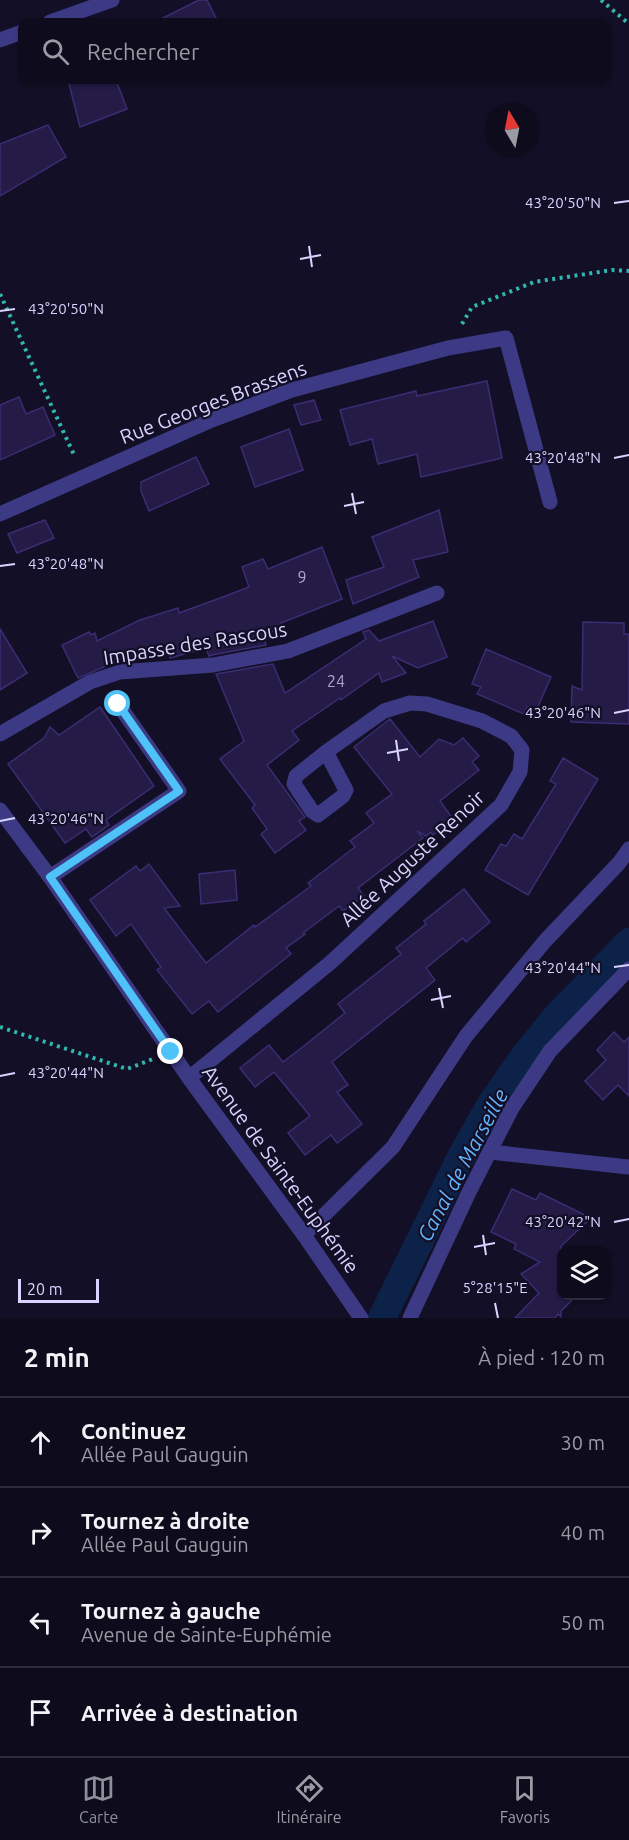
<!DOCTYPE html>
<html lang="fr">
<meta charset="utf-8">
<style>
:root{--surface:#0e0b1c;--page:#1c1929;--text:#f1f3f6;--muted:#9b9ba3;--line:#2e2b3b;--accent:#8c9099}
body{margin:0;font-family:Ubuntu,sans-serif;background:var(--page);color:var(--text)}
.controls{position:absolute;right:18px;bottom:18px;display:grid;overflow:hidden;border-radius:12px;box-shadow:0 2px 4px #0004}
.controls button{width:54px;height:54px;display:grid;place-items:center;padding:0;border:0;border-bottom:2px solid var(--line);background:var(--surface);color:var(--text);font:30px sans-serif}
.compass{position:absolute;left:485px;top:102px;width:54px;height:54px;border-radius:50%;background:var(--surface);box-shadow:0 2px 4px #0004;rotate:350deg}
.scale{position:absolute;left:18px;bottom:15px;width:81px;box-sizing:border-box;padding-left:6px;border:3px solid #d9d4ff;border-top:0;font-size:16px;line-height:21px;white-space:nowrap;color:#d9d4ff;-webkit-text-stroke:4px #130f26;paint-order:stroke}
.stop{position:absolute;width:18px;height:18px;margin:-14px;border:4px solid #4fc3f7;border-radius:50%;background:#fff}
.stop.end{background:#4fc3f7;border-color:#fff;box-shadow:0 2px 6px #0008}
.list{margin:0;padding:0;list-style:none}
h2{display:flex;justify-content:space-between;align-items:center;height:78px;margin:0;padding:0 24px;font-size:26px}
h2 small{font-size:20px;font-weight:400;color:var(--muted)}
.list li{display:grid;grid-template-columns:39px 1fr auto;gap:18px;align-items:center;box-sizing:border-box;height:90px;padding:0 24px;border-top:2px solid var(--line)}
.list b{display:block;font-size:22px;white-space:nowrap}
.list p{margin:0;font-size:20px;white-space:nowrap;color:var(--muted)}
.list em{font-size:20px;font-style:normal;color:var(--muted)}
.icon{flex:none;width:33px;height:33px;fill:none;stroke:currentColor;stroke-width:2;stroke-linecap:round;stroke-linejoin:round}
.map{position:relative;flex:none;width:629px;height:1318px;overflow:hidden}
.search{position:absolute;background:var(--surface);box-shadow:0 2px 4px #0004;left:18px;right:18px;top:18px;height:66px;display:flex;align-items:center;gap:15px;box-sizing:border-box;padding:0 21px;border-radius:12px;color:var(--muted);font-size:22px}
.sheet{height:438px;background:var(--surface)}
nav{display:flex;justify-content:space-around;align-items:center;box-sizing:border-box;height:84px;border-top:2px solid var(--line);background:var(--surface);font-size:16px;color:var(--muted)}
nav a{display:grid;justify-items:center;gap:3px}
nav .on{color:var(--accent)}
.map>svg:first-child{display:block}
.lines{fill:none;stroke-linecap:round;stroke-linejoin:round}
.canal{stroke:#0c2248;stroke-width:28}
.building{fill:#241b47;stroke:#3b2d73;stroke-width:1.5}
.path{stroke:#2fb8b0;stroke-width:4;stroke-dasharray:3 4.5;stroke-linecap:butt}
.minor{stroke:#3d3a85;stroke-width:15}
.route{stroke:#4fc3f7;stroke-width:8}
.ticks{fill:none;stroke:#d9d4ff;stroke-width:2}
.labels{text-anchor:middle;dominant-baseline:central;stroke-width:4.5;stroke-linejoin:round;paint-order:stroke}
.number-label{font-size:16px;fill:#aca6d1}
.street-label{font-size:20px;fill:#d9d4ff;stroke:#130f26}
.water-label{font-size:21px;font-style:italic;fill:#62b6ff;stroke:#130f26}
.ticks-label{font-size:15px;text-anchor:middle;fill:#d9d4ff;stroke:#130f26;stroke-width:4.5;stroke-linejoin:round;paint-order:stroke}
</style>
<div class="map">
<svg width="629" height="1318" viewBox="0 0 629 1318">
<rect width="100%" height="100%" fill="#130f26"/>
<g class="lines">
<!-- canal -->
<polyline class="canal" points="382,1318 462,1155 491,1104 523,1058 555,1018 629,942"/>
</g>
<!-- building -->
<g class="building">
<polygon points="199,0 207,0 218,22 155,22"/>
<polygon points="68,80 116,80 127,109 80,127"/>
<polygon points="48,125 66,157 0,196 0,144"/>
<polygon points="487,381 502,458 421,477 417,454 378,464 372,439 350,445 340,410 416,391 417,396"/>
<polygon points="19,397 26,414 43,407 55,435 0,460 0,405"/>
<polygon points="314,400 321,420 301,425 294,405"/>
<polygon points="289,429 303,470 255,487 241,447"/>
<polygon points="196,457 209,484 149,511 141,491 141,482"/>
<polygon points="439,510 448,552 413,560 419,577 353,604 346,580 384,567 372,537"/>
<polygon points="45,520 54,538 17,553 8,534"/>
<polygon points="322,547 342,599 281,623 282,628 263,635 266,645 212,655 209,656 206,648 170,658 169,651 144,656 134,661 126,662 125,658 78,678 62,645 89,632 91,635 95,633 97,641 140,620 178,608 179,613 223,597 249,587 242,567 263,559 268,569"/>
<polygon points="433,621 447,657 418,668 392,656 406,673 382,682 379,673 341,700 340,698 292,731 299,740 267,765 305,817 299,821 306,830 275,853 261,834 267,829 252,808 255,805 220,759 244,741 216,674 273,664 285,693 366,639 363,632 369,630 379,641"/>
<polygon points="583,622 624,623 624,634 629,634 629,724 571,722 572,686 582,690"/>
<polygon points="0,629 27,673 0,690"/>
<polygon points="486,649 551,677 536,711 527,707 524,714 477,694 481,687 472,684"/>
<polygon points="100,707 154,786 106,820 109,825 92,837 86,829 65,843 8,764 44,738 50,727 59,735"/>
<polygon points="390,719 420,757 439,739 454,745 463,738 479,756 472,762 479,770 440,801 453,819 433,835 431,832 426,836 417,831 423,838 358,888 364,896 343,911 339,906 303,933 305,934 286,948 291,954 218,1012 209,1001 192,1014 157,970 161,967 131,924 116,936 90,900 136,866 140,871 149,864 180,906 164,908 206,963 254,925 255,927 311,886 308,883 355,847 350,841 374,823 366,813 392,794 354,747"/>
<polygon points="563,758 598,779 528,895 485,870 501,844 506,846 514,834 522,839 556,784 550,781"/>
<polygon points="235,870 237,900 201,904 199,874"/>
<polygon points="464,889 490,922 466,942 463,938 426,968 435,980 332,1062 348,1085 337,1092 362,1124 337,1143 331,1135 305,1155 288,1133 310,1116 274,1072 255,1087 240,1068 269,1045 283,1062 300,1049 345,1013 338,1004 401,954 396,948 426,924 424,921"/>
<polygon points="614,1032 624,1042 629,1037 629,1096 618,1085 603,1100 585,1081 606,1060 597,1050"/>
<polygon points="512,1189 536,1200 540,1193 591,1218 561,1246 561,1296 576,1296 561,1311 561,1317 558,1314 555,1318 515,1318 539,1293 521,1274 540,1262 514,1249 516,1244 491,1232"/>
</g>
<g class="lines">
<!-- path -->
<g class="path">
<polyline points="601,0 629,24"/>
<polyline points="0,294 75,457"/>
<polyline points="462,324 472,307 534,282 612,270 629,271"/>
<polyline points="0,1027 127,1069 153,1059"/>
</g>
<!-- minor -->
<g class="minor">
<polyline points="50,22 112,0"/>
<polyline points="0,40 22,32"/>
<polyline points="0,514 212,420 292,390 448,348 506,338 550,502"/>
<polyline points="0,734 90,682 120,672 213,665 288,651 437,593"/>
<polyline points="0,810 50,877 189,1078 304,1235 361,1318"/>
<polyline points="50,877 179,791 118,704"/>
<polyline points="189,1078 330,963 501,805 520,772 522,750 511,736 482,721 427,704 410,703 384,711 326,752 296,776 294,784 312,811 318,815 343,796 346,790 326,752"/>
<polyline points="490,1152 629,1167"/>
<polyline points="304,1235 393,1147 466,1036 545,941 619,863 629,849"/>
<polyline points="410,1318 469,1192 512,1108 550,1051 629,969"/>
</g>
</g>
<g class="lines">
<!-- route -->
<polyline class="route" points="118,704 179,791 50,877 171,1052"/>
</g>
<!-- ticks -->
<path class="ticks" d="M614 203 629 201M309 246 312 267M300 259 321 255M0 311 15 309M614 458 629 455M352 493 356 514M344 506 364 502M0 566 15 564M614 713 629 710M396 740 399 761M387 753 408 749M0 821 15 818M614 967 629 965M439 988 443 1008M431 1000 451 996M0 1076 15 1073M614 1222 629 1219M483 1235 486 1255M474 1247 495 1243M495 1303 498 1318"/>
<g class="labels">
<!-- number labels -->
<g class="number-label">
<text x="302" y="577">9</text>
<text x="336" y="681">24</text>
</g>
<!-- street labels -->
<g class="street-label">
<text transform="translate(213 402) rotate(-21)">Rue Georges Brassens</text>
<text transform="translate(195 643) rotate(-9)">Impasse des Rascous</text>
<text transform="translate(412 858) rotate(-43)">Allée Auguste Renoir</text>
<text transform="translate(281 1169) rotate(54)">Avenue de Sainte-Euphémie</text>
</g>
<!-- water labels -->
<g class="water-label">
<text transform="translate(462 1165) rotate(-62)">Canal de Marseille</text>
</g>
</g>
<g class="ticks-label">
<text x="563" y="208">43°20'50"N</text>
<text x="66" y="314">43°20'50"N</text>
<text x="563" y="463">43°20'48"N</text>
<text x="66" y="569">43°20'48"N</text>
<text x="563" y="718">43°20'46"N</text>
<text x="66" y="824">43°20'46"N</text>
<text x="563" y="973">43°20'44"N</text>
<text x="66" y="1078">43°20'44"N</text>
<text x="563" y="1227">43°20'42"N</text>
<text x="495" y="1293">5°28'15"E</text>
</g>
</svg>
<div class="controls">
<button><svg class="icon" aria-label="layers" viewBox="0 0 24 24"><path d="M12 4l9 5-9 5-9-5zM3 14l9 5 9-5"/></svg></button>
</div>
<svg class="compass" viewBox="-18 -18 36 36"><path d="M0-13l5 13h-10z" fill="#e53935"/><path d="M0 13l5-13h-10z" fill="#9b9ba3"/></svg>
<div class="scale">20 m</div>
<div class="stop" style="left:118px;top:704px"></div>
<div class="stop end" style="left:171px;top:1052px"></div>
<div class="search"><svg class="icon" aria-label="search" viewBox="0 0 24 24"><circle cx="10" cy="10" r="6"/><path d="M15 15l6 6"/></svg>Rechercher</div>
</div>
<section class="sheet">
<h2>2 min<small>À pied · 120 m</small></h2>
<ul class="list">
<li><svg class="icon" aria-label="ahead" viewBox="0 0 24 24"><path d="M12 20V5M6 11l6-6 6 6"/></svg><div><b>Continuez</b><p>Allée Paul Gauguin</p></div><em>30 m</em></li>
<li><svg class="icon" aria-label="right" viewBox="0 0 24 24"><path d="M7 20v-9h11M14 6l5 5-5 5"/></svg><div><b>Tournez à droite</b><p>Allée Paul Gauguin</p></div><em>40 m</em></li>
<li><svg class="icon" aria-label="left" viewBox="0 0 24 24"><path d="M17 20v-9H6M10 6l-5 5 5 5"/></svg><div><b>Tournez à gauche</b><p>Avenue de Sainte-Euphémie</p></div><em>50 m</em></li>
<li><svg class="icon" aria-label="arrive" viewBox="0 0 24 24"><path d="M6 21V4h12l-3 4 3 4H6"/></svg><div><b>Arrivée à destination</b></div></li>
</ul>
</section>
<nav>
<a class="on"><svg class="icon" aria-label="map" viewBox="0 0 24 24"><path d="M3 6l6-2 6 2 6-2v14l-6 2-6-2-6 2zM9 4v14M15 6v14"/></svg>Carte</a>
<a><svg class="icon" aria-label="directions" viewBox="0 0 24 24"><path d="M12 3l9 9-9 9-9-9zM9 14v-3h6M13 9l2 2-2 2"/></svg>Itinéraire</a>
<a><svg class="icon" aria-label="saved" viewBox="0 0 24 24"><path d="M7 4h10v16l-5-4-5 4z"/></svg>Favoris</a>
</nav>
